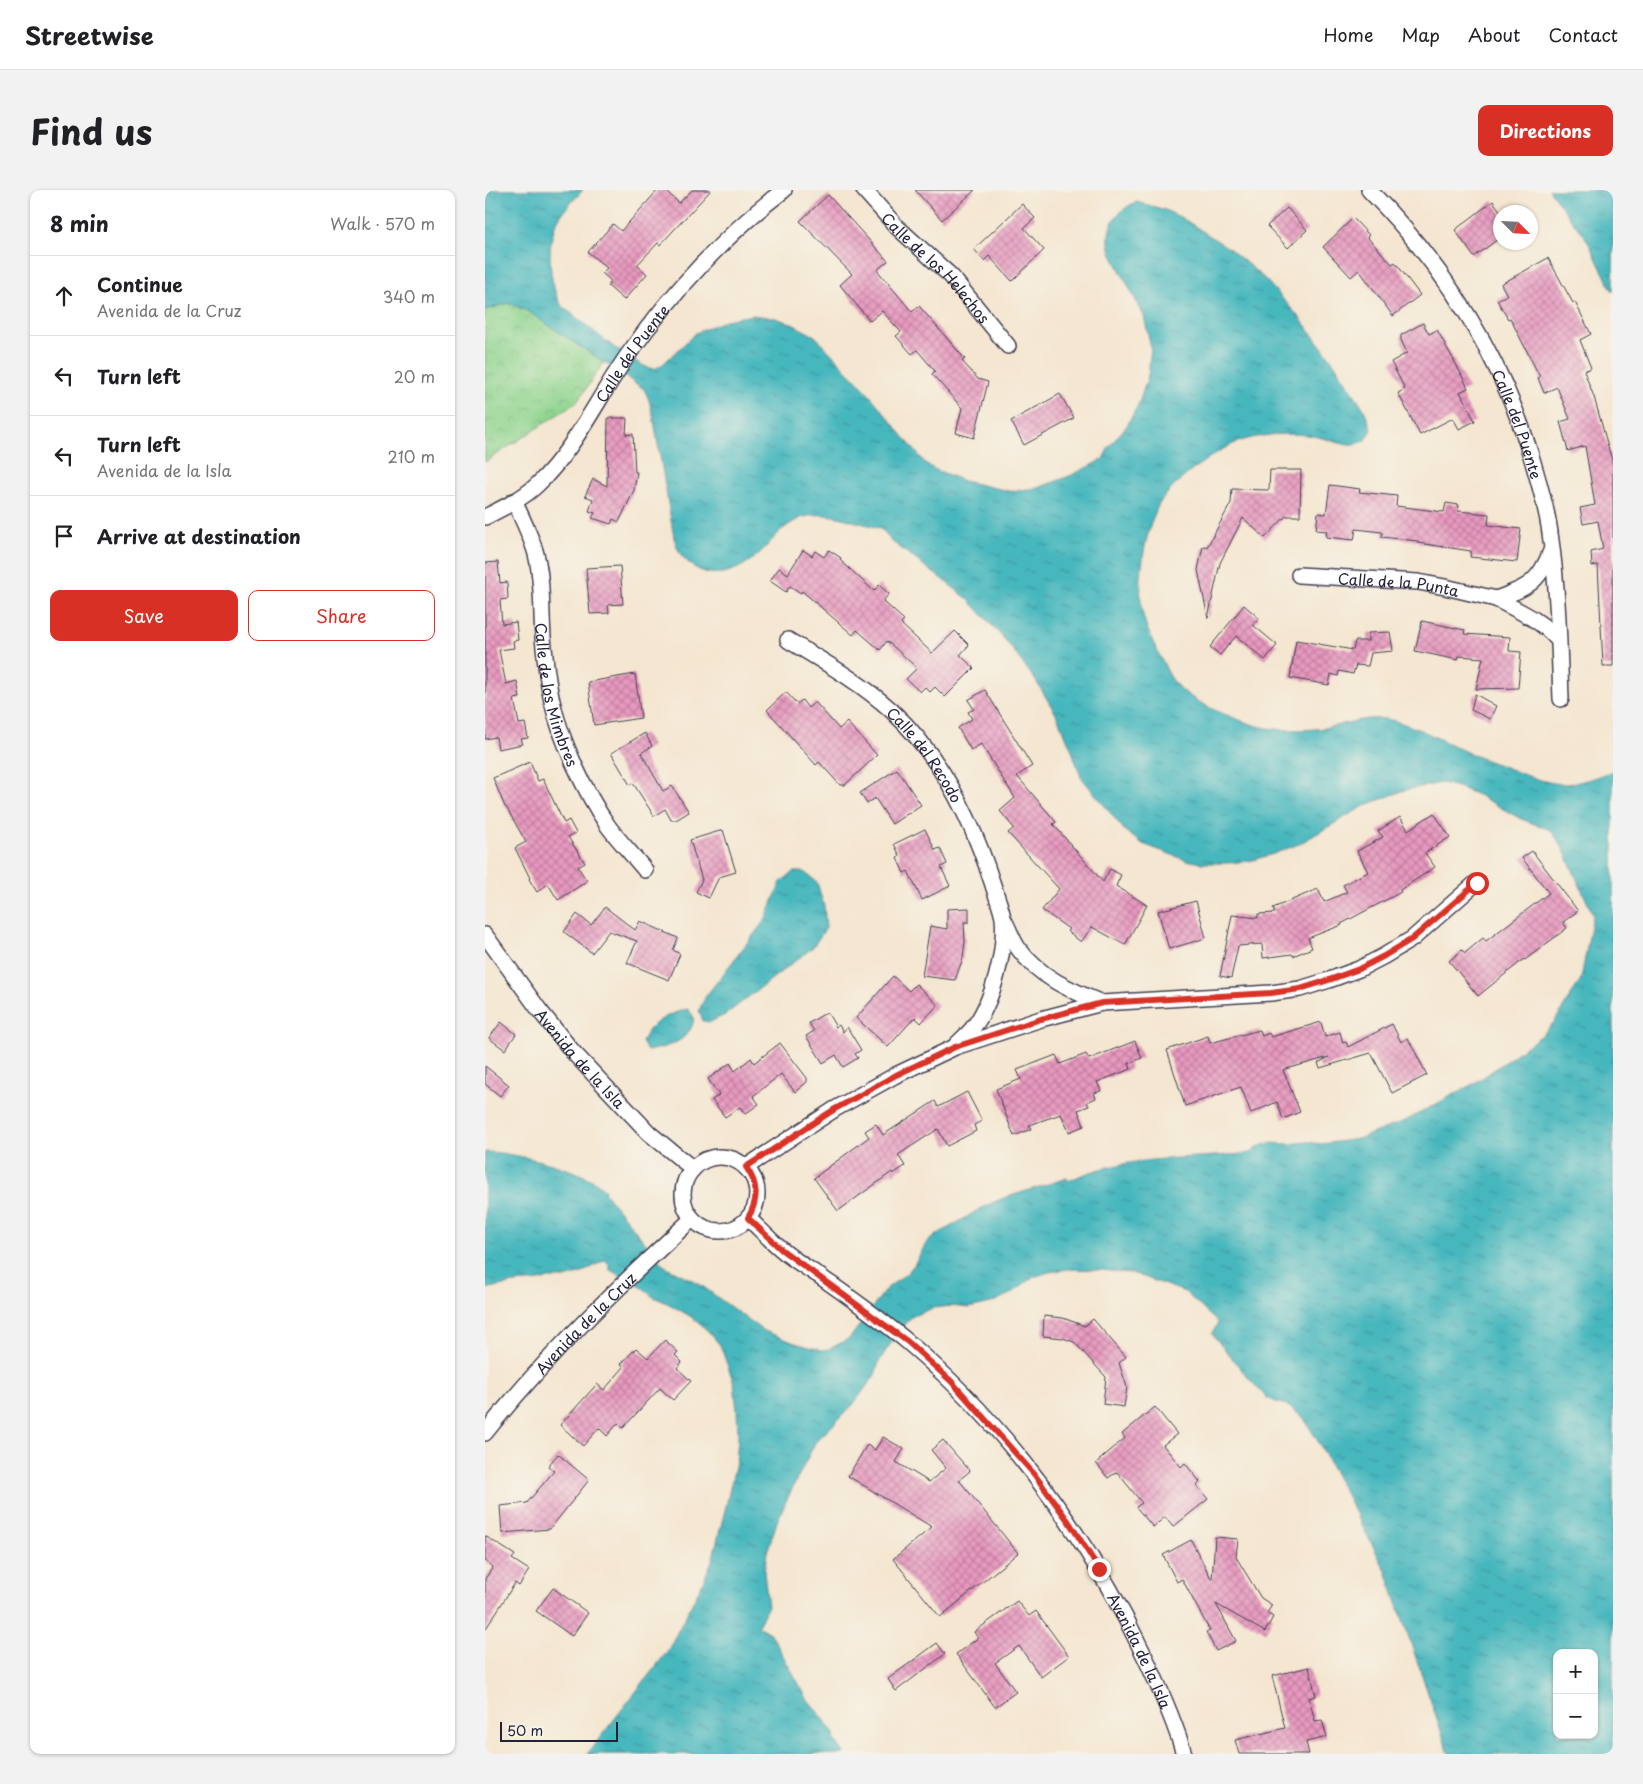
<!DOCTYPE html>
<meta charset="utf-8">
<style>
:root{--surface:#fff;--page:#f2f2f2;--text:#202124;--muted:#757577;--line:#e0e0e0;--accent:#d93025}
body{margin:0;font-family:"Playpen Sans",sans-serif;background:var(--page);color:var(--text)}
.controls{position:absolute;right:15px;bottom:15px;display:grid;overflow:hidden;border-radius:10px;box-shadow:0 1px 4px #0004}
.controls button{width:45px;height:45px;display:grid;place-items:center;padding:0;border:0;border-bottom:1px solid var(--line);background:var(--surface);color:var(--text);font:25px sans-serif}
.compass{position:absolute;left:1008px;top:15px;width:45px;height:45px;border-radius:50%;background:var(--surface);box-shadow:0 1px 4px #0004;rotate:114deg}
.scale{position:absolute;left:15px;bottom:12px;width:118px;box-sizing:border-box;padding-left:5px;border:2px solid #22223b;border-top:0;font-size:14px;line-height:18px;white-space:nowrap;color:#22223b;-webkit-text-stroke:4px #f7f3e8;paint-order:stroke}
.stop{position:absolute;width:15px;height:15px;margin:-11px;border:4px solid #d93025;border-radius:50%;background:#fff}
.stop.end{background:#d93025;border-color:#fff;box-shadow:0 1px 5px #0008}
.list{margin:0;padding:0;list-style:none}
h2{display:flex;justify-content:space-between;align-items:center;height:65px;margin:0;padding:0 20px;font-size:21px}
h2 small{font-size:16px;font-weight:400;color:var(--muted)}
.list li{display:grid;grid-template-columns:32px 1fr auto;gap:15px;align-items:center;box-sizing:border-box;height:80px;padding:0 20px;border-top:1px solid var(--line)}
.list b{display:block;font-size:19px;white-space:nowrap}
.list p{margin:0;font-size:16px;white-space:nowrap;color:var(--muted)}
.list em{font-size:16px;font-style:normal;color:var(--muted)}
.actions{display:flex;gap:10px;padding:15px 20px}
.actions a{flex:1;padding:11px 0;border:1px solid var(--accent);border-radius:10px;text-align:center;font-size:18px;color:var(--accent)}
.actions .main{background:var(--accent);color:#fff}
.icon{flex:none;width:28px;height:28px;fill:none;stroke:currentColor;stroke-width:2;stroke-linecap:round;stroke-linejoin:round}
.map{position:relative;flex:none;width:1128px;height:1564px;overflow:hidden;border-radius:10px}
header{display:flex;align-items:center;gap:30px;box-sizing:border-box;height:70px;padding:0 25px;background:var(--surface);border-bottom:1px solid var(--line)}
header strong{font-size:24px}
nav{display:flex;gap:28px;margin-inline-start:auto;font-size:18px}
.intro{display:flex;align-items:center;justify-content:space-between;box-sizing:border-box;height:120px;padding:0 30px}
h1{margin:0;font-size:35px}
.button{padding:12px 22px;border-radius:10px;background:var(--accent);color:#fff;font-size:18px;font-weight:700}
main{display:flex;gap:30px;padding:0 30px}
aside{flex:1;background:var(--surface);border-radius:10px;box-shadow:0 1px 4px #0004}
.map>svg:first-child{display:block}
.park{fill:url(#park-crowns);stroke:#587b64}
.water{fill:url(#water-ripples);stroke:#346c7c;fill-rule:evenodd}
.building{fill:url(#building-cross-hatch)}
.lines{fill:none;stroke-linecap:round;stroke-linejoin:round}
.minor-casing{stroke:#423f51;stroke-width:18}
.minor{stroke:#fff;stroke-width:15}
.route{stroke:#d93025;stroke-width:6}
.labels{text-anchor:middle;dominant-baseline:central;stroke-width:4.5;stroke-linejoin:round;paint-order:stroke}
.street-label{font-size:15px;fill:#22223b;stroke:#f7f3e8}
</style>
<header>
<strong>Streetwise</strong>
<nav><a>Home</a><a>Map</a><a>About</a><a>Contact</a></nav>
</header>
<div class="intro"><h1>Find us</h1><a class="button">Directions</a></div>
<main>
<aside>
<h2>8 min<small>Walk · 570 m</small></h2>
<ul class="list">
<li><svg class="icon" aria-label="ahead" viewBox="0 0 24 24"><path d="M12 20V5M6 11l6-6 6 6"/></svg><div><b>Continue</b><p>Avenida de la Cruz</p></div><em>340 m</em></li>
<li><svg class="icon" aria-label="left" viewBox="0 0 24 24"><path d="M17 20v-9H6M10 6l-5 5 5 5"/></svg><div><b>Turn left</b></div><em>20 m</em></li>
<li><svg class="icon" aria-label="left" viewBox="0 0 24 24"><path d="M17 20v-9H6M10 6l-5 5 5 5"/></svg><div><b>Turn left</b><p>Avenida de la Isla</p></div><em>210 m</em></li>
<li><svg class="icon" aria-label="arrive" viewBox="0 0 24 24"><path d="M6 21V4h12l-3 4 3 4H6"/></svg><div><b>Arrive at destination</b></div></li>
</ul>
<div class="actions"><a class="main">Save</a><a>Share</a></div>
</aside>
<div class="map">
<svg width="1128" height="1564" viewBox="0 0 1128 1564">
<defs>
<pattern id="park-crowns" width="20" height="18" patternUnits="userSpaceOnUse" patternTransform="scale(1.25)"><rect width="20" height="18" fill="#8ed48e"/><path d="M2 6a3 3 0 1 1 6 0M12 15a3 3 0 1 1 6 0" fill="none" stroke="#7ab67b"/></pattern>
<pattern id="water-ripples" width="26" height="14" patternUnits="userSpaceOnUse" patternTransform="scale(1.25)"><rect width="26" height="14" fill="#47b7be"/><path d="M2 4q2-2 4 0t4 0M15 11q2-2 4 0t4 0" fill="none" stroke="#3b949c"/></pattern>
<pattern id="building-cross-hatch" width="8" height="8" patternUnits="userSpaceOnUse" patternTransform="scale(1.25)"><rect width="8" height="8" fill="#e899bf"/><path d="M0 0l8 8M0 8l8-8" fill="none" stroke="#bc7c9c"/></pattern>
</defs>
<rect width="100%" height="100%" fill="#f7f3e8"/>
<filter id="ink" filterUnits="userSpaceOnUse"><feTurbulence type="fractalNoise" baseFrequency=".02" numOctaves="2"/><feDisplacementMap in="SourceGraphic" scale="10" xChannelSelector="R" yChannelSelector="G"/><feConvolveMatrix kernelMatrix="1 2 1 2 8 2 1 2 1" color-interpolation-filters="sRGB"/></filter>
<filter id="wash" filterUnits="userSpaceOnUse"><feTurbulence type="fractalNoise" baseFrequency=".0096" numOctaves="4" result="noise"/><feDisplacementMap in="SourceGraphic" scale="20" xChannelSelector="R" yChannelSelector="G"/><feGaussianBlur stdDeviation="1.12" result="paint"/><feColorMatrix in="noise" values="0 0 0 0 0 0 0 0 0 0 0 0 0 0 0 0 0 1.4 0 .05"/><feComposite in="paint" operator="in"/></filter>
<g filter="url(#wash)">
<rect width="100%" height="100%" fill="#f4e6d0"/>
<!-- park -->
<path class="park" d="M24 113C58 125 89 152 119 172L92 212 0 272V120Z"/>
<!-- water -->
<g class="water">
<path d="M0 0H98C89 10 77 21 71 34 61 55 64 97 77 116L130 158 157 175 164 178 170 179 178 174 211 143 241 130 267 125 291 128 305 133 330 146 342 159 379 198 440 273 449 279 479 291 524 301 553 298 587 285 618 269 624 257 643 234 654 213 663 186 666 158 659 126 627 65C618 40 628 23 651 12L678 19 697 28 745 59 780 89 814 127 849 173 879 219 887 240 880 251C859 259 849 250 829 246 803 242 765 244 742 257 721 268 682 297 672 318 659 347 654 383 656 414 658 433 668 452 676 468 682 480 687 493 698 501 716 516 743 526 766 534 790 542 820 541 845 537 865 533 886 525 906 530 935 537 961 553 988 565 1000 570 1013 574 1025 579 1043 586 1062 594 1081 594 1097 593 1113 586 1128 581V1564H964L901 1381 834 1253 818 1227 800 1214 791 1212 781 1207 766 1191 727 1144 733 1133 700 1102 667 1090 650 1084 617 1080 583 1079 564 1082 548 1087 527 1103 506 1113 484 1118 466 1116 448 1118 428 1126 421 1132 402 1159 394 1172 390 1185 367 1216 330 1253 302 1309 293 1329 282 1362 279 1382 283 1416 273 1436 286 1444 323 1510 335 1524 349 1544 350 1551 360 1564H102L182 1462 215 1398 227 1371 241 1316 251 1272 253 1248 252 1220 249 1193 235 1155 223 1141 205 1126 184 1114 167 1106 158 1098 125 1080 124 1074 120 1070 97 1083 80 1088H64L55 1091 30 1093 0 1099V962C27 962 101 979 119 999L120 1003 178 1075 213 1093 277 1140 310 1153 336 1160 344 1159 365 1148 401 1099 422 1083 429 1075 442 1052 450 1046 498 1017 516 1009 582 988 583 991C640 964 705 970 766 963L772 957 784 953 804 954 823 952 836 954 873 949 922 930 993 891 1056 846 1070 831 1096 789 1108 725 1078 658 1066 640 1036 629 995 606 973 597 956 593 920 600 881 615 814 654 788 664 764 671 743 673H717L701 670 658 654 641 642 596 587 586 558 571 524 551 491 521 451 482 408 405 350C403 347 401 343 398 341 392 336 374 333 365 330 347 325 327 321 310 331 296 338 287 351 276 362 252 384 221 395 197 366 193 361 191 354 189 348L168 225 164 210 159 199 39 119 24 113 0 120ZM1072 1463H1109V1545H1072Z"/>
<polygon points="1064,0 1128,0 1128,102 1102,50"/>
<polygon points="308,682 319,682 332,692 339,716 341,738 327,758 240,825 225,832 218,831 214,820 221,806 280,730 296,692"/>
<path d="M203 819 209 827C207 851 183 857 162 861L157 852C165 832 183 824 203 819Z"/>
</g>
<g id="blocks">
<!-- building -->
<g class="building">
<polygon points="173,0 180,0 194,13 207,0 226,0 175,55 173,53 152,75 162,84 139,110 123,96 126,91 117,83 122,78 103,62 128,34 136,41"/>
<polygon points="430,0 490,0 457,30"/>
<polygon points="343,5 403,71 392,80 427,122 434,116 480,169 477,171 493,189 503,192 489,248 471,243 477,218 447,184 450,181 432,160 427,164 411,146 416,142 397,121 385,131 355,95 367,84 315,31"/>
<polygon points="1008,11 1016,22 1016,47 989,67 970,40"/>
<polygon points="537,14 550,28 539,38 559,60 527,91 504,66 499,71 489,59"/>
<polygon points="802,18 822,40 803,58 782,36"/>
<polygon points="868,28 884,45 882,47 907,74 910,72 935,105 908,126 874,80 866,87 838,57"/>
<polygon points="1063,68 1088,113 1090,112 1106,144 1095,150 1106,178 1099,181 1109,207 1128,274 1128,476 1118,476 1113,375 1107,376 1106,362 1118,359 1113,331 1098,334 1095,318 1110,315 1100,256 1083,261 1075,232 1085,229 1072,197 1059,203 1053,188 1055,187 1025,128 1023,129 1012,110 1022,105 1016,94"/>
<polygon points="938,133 944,144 952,140 971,174 983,198 975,202 990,231 974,239 968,228 935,245 913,203 920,199 906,172 922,163 916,150 916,145"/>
<polygon points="575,204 589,228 539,255 526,231"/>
<polygon points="123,228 142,228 141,245 148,244 150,282 152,282 149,300 134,332 128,329 126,334 107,328 110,323 104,321 108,309 100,306 108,289 122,296"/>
<polygon points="785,280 816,280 815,326 801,326 780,348 758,328 735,373 723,428 713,380 718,356 722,357 746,313 747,299 784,300"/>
<polygon points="845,295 875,299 874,302 912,306 911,316 959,322 961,313 974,315 973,321 1004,324 1003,335 1036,339 1032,372 985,367 986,361 933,353 933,351 897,347 897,342 871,339 869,350 841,347 842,341 831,340 833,323 841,324"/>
<polygon points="318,360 327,366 330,361 339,367 344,360 356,368 355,370 389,401 394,395 404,404 398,411 419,430 416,434 447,463 470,441 484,455 475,465 489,478 460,507 450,497 445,502 440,497 435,502 421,489 432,478 402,451 395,460 372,440 368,445 317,401 316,403 305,396 301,402 285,391 294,378 303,384"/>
<polygon points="13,372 15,393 22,392 23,409 15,410 17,434 31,432 33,450 28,451 29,458 14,460 21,494 32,491 35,508 29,509 34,534 40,533 43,548 36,549 38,554 13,559 11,547 0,549 0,373"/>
<polygon points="135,376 138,414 123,415 124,423 105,424 101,378"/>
<polygon points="759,415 774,428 768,435 792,455 780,470 751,446 735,465 725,457"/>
<polygon points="937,431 980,440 979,444 1025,447 1024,461 1036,462 1033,498 991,499 998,468 974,466 973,470 930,461"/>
<polygon points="905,442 908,461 886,463 883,476 871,475 868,484 854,481 853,486 846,484 844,495 805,488 811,450 868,460 870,451 883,451 883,443"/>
<polygon points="150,484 156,528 109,535 103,492"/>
<polygon points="500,500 547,576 532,586 571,632 568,634 618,692 625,679 636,685 631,696 662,715 640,755 607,737 596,752 582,741 584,739 557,720 574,699 523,643 529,638 515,621 530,608 496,554 486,560 473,538 487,529 483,522 489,519 483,510"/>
<polygon points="301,502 312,514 317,510 323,518 330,512 354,539 362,532 392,565 360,595 355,595 334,572 331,575 282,520"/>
<polygon points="990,504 1011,516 1005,529 986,520"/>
<polygon points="160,543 167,556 156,563 178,601 187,596 204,622 191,630 186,630 180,619 169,626 148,593 145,595 126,563"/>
<polygon points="45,572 53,591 58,589 79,633 84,630 91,643 83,647 100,673 93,677 102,691 73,710 63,694 52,702 44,689 45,688 30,658 41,652 21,617 20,617 8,588"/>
<polygon points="412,579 436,615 407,634 390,608 382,614 375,603"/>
<polygon points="949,623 965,647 940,663 950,677 915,700 916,702 856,734 857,735 823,748 827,758 808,766 807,764 778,768 777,754 753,756 746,788 735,786 747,725 773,728 773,724 790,723 788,718 833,699 839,712 862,702 858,695 883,682 872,661 898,647 893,641 915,627 923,640"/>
<polygon points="440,639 450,660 455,658 462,674 456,677 465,696 437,710 423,681 419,683 412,668 415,666 409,654"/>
<polygon points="238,640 251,682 234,687 224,708 211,702 217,690 205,650"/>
<polygon points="1047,661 1093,721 1078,732 1082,738 1040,770 1039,769 993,806 964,771 977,760 980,763 998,748 1001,751 1064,703 1037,668"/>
<polygon points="711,711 721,748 684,759 673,721"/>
<polygon points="120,717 150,740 155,731 193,748 188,760 195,764 184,790 142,773 152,751 124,741 107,763 79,742 92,724 106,735"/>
<polygon points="484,718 484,732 479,732 480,751 478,768 470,790 437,786 445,736 462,739 462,719"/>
<polygon points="408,786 424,801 431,794 453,815 436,833 430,827 403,857 371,828"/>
<polygon points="342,822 351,837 354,835 358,842 362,837 376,860 370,864 373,868 358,877 351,865 338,873 321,846 329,841 324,833"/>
<polygon points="16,832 31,844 20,860 4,848"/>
<polygon points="836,832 840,847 855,842 858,853 861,852 863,857 907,834 916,852 923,848 942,885 907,903 886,863 835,878 833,873 844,867 798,880 815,922 798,929 792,912 766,923 756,897 700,916 682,860 723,846 725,853 775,840 777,846 784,843 786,847"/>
<polygon points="650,851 657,868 644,873 646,879 612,892 616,901 609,903 611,908 602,912 604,916 593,920 599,936 584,942 576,924 544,935 546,939 529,946 511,899 536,889 532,880 571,865 575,874 601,864 604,869"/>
<polygon points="295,853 322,888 322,892 310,902 296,884 268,906 274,914 260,924 255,917 240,927 227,910 234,905 223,889 245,873 250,881 266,868 269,873"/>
<polygon points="0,876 24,895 15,906 0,894"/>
<polygon points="482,902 497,931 489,935 491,941 462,956 453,939 413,965 420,976 408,984 407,982 353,1021 329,988 384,947 380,941 391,934 398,945 450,911 453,917"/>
<polygon points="559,1126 578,1128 600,1136 608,1129 641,1167 634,1173 642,1197 639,1217 618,1214 621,1187 589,1152 578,1148 558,1146"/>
<polygon points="180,1150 193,1162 190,1165 197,1172 192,1178 206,1191 188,1210 175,1198 138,1238 133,1233 122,1246 114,1238 98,1256 75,1235 112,1194 119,1200 139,1177 136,1174 151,1158 163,1168"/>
<polygon points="670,1217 692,1244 678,1255 696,1277 700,1273 715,1292 712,1296 723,1309 688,1337 680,1327 668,1337 651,1317 657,1313 632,1282 623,1288 611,1273 640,1248 637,1244"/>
<polygon points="398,1247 419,1259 411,1272 444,1292 461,1278 446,1260 458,1250 485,1281 474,1290 533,1363 455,1427 408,1369 447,1337 363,1286 382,1255 390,1260"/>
<polygon points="73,1264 104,1290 65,1339 17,1343 15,1316 42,1313 69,1281 63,1276"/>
<polygon points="0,1346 30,1365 27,1369 44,1380 34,1396 30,1393 0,1440 0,1389 8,1377 0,1371"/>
<polygon points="730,1347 753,1349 751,1367 776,1408 787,1415 782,1423 788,1427 780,1442 731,1414 751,1451 731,1461 721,1442 725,1441 697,1389 692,1392 678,1365 706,1350 727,1390"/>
<polygon points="68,1398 103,1423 87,1446 51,1421"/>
<polygon points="532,1411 544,1426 551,1421 584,1466 556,1487 534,1456 510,1473 531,1502 510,1517 471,1464 493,1448 489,1442"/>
<polygon points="452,1453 460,1464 411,1501 403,1489"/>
<polygon points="824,1477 831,1506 824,1508 830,1531 837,1530 842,1547 821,1552 824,1564 754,1564 750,1550 800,1538 787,1486"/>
</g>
</g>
</g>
<g filter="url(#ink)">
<use href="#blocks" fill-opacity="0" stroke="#423f51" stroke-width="1"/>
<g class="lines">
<defs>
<g id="minor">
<path id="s1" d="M379 0 412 37 466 86 523 156"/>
<path id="s2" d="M884 0C960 77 1016 165 1047 269 1054 293 1062 318 1065 343 1073 398 1074 453 1076 509"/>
<path id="s3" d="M29 311C37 328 46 346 51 364 58 391 56 420 58 447 60 468 62 491 67 511 76 551 100 602 123 636 134 651 148 665 160 680"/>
<path id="s4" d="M0 327C18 318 37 309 52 295 91 258 114 205 145 162 186 104 243 42 299 0"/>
<path d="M1066 361C1054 393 1042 398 1011 409 1034 421 1056 430 1073 450"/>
<path id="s5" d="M814 385 933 392 960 397 1011 409"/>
<path id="s6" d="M303 450C339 472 375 492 406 520 456 566 488 632 508 695 511 705 516 717 518 728 521 761 508 813 487 839 482 845 476 850 471 855"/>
<path d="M519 730C524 739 527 749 533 758 554 787 585 800 617 813"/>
<path id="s7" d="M0 745 55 821 88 862 164 943 208 979"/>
<circle cx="235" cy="1004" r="37"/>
<polyline points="261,977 350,919 411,885 470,857 556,829 617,813 786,803 815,799 844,790 874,779 899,766 927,749 991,693"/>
<path id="s8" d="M263 1028C274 1038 284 1049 296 1059 307 1069 321 1077 333 1085 364 1107 396 1129 424 1153 525 1239 605 1350 661 1469 675 1499 690 1532 699 1564"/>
<path id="s9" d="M0 1243C63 1164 133 1097 207 1029"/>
</g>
</defs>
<!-- minor casing -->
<use href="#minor" class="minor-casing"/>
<!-- minor -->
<use href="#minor" class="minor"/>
</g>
</g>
<g class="lines" filter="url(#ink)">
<!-- route -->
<path class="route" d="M614 1379 584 1332 549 1284 466 1191 423 1152 297 1060 263 1028C274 1009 273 994 261 977L350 919 411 885 470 857 516 842 556 829 617 813 786 803 815 799 844 790 874 779 899 766 927 749 992 693"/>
</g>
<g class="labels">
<!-- street labels -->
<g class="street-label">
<text stroke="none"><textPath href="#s1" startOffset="106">Calle de los Helechos</textPath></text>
<text stroke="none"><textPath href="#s4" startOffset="224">Calle del Puente</textPath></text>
<text stroke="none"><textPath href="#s2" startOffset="280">Calle del Puente</textPath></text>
<text stroke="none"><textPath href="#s5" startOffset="100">Calle de la Punta</textPath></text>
<text stroke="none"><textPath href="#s3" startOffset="200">Calle de los Mimbres</textPath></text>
<text stroke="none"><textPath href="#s6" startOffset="181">Calle del Recodo</textPath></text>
<text stroke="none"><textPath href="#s7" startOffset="156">Avenida de la Isla</textPath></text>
<text stroke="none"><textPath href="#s9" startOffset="149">Avenida de la Cruz</textPath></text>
<text stroke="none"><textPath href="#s8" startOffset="592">Avenida de la Isla</textPath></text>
</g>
</g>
</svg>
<div class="controls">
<button>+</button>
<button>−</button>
</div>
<svg class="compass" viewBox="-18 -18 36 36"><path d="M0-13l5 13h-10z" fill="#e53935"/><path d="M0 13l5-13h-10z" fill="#757577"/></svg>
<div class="scale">50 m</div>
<div class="stop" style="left:992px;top:693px"></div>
<div class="stop end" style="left:614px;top:1379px"></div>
</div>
</main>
